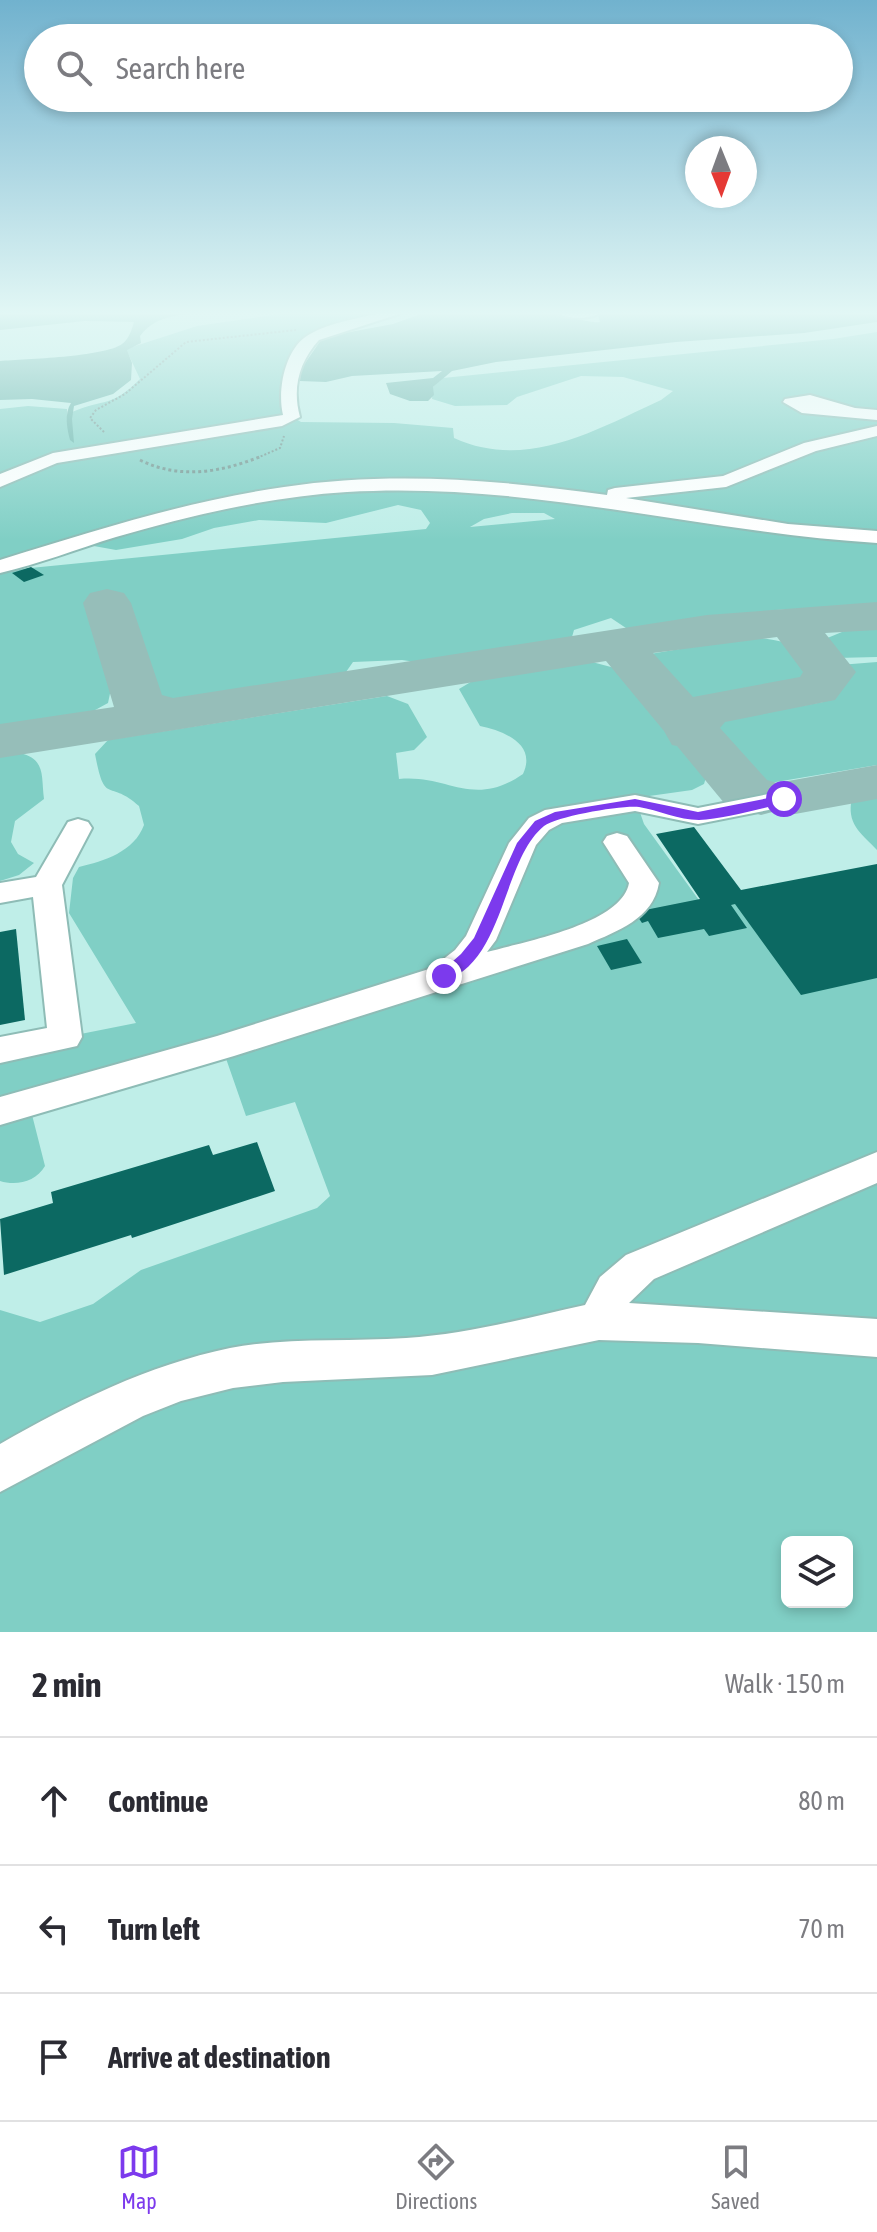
<!DOCTYPE html>
<meta charset="utf-8">
<style>
:root{--surface:#fff;--page:#f7f7f7;--text:#2b2b33;--muted:#7c7c81;--line:#e1e1e2;--accent:#7c3aed}
body{margin:0;font-family:"Asap Condensed",sans-serif;background:var(--page);color:var(--text)}
.controls{position:absolute;right:24px;bottom:24px;display:grid;overflow:hidden;border-radius:12px;box-shadow:0 4px 12px #0003}
.controls button{width:72px;height:72px;display:grid;place-items:center;padding:0;border:0;border-bottom:2px solid var(--line);background:var(--surface);color:var(--text);font:40px sans-serif}
.compass{position:absolute;left:685px;top:136px;width:72px;height:72px;border-radius:50%;background:var(--surface);box-shadow:0 4px 12px #0003;rotate:179deg}
.stop{position:absolute;width:24px;height:24px;margin:-18px;border:6px solid #7c3aed;border-radius:50%;background:#fff}
.stop.end{background:#7c3aed;border-color:#fff;box-shadow:0 2px 8px #0008}
.list{margin:0;padding:0;list-style:none}
h2{display:flex;justify-content:space-between;align-items:center;height:104px;margin:0;padding:0 32px;font-size:34px}
h2 small{font-size:26px;font-weight:400;color:var(--muted)}
.list li{display:grid;grid-template-columns:52px 1fr auto;gap:24px;align-items:center;box-sizing:border-box;height:128px;padding:0 32px;border-top:2px solid var(--line)}
.list b{display:block;font-size:30px;white-space:nowrap}
.list em{font-size:26px;font-style:normal;color:var(--muted)}
.icon{flex:none;width:44px;height:44px;fill:none;stroke:currentColor;stroke-width:2;stroke-linecap:round;stroke-linejoin:round}
.map{position:relative;flex:none;width:877px;height:1632px;overflow:hidden}
.search{position:absolute;background:var(--surface);box-shadow:0 4px 12px #0003;left:24px;right:24px;top:24px;height:88px;display:flex;align-items:center;gap:20px;box-sizing:border-box;padding:0 28px;border-radius:44px;color:var(--muted);font-size:30px}
.sheet{height:488px;background:var(--surface)}
nav{display:flex;justify-content:space-around;align-items:center;box-sizing:border-box;height:112px;border-top:2px solid var(--line);background:var(--surface);font-size:22px;color:var(--muted)}
nav a{display:grid;justify-items:center;gap:4px}
nav .on{color:var(--accent)}
.map>svg:first-child{display:block}
.green{fill:#80cfc5;fill-rule:evenodd}
.water{fill:#60afa6}
.lines{fill:none;stroke-linecap:round;stroke-linejoin:round}
.taxiway{fill:#96beb9;fill-rule:evenodd}
.building{fill:#0c6962}
.minor-casing{stroke:#8ebcb6;stroke-width:4}
.path-far1{stroke:#71938f;stroke-width:2;stroke-dasharray:2 2;stroke-linecap:butt}
.path{stroke:#71938f;stroke-width:3;stroke-dasharray:3 3;stroke-linecap:butt}
.minor{fill:#fff;fill-rule:evenodd}
.route{fill:#7c3aed}
</style>
<div class="map">
<svg width="877" height="1632" viewBox="0 0 877 1632">
<rect width="100%" height="100%" fill="#bfeee8"/>
<!-- green -->
<g class="green">
<path d="M293 312H379L338 321 342 328 307 343 288 414 301 422 394 423 453 428 454 438C526 471 596 430 661 400L673 391 623 377 581 376 517 397 507 405 455 406 432 399 433 387 443 378 833 339 877 332V605L776 610 635 629 626 628 611 618 574 630 572 637 565 641 423 663 402 660 353 662 346 672 333 676 167 700 153 692 128 608 108 703 86 715 0 728V571L426 529 430 523 421 510 398 505 326 523 259 520 214 528 182 539 116 550 77 543 0 567V409L28 406 67 409V427L72 412C105 398 111 408 140 379L126 349 197 326ZM512 513H544L555 519 470 527 484 519Z"/>
<polygon points="854,627 877,627 877,657 836,658 823,645 825,639"/>
<path d="M760 638C781 641 821 646 819 675 801 683 782 684 763 687 717 696 677 716 644 668L645 659 650 654 739 639Z"/>
<path d="M592 662 630 672 704 763 707 774 704 784 692 790 635 798 644 824 701 903 877 869V1632H0V1310L40 1322 93 1304 141 1270 317 1208 330 1196 295 1102 246 1116 222 1047 29 1103 45 1166C36 1182 16 1186 0 1181V1050L136 1023 69 913 73 878 79 867C104 861 134 852 144 825L139 806C108 778 105 807 95 754L108 740 387 696 408 704 427 737 414 750 396 753 399 779C448 774 472 809 523 774 537 744 504 731 480 726L459 689 474 680ZM787 1542H847V1602H787Z"/>
<path d="M877 662V765L770 783C736 780 725 760 706 735L719 721 823 702 837 695 843 687 839 665Z"/>
<path d="M20 753C46 759 41 776 44 799L15 821 11 842 18 854 34 863 19 875 0 881V756Z"/>
<path d="M877 798V850C863 835 848 826 851 803Z"/>
</g>
<!-- water -->
<g class="water">
<path d="M0 312H212C185 315 157 313 140 336L141 343 127 350 132 363 131 380 113 394 74 406 72 419 74 443 70 440C67 428 64 414 71 403L32 399 0 400V361C25 359 104 357 122 344 129 339 132 329 134 322L85 321 0 330Z"/>
<path d="M426 312C465 312 506 309 546 312 562 313 588 324 600 322L597 312H877V322L804 333 676 342 496 362 452 371 433 387 434 395 428 401H410L390 394 386 383 433 378 442 371 352 376 326 382 300 381 301 369 323 337 393 324Z"/>
</g>
<g class="lines">
<!-- taxiway -->
<path class="taxiway" d="M107 589 124 593 131 603 162 695 173 698 707 615 877 602V630L825 633 856 672 835 700 725 722 720 728 767 780 777 783 877 765V799L795 814 780 810 761 815 740 809 725 804 677 746 672 745 664 731 606 661 0 758V724L114 707 83 603 90 593ZM777 637 803 672 800 677 693 697 653 653Z"/>
</g>
<!-- building -->
<g class="building">
<polygon points="31,567 44,575 24,582 12,573"/>
<polygon points="694,827 741,890 877,864 877,978 801,995 735,904 731,905 747,928 709,936 704,929 658,938 648,921 642,923 638,917 643,915 640,911 700,899 656,834"/>
<polygon points="16,929 25,1020 0,1025 0,932"/>
<polygon points="627,939 642,963 611,970 597,946"/>
<polygon points="257,1142 275,1191 132,1238 131,1235 4,1275 0,1219 53,1203 51,1192 209,1145 213,1155"/>
</g>
<g class="lines">
<defs>
<g id="minor">
<path d="M384 312H405L319 340C299 362 292 388 300 417L282 426 57 463 0 487V474L53 453 283 415C277 390 285 347 310 334 331 322 361 318 384 312Z"/>
<path d="M555 312H599L600 313C590 320 565 319 555 312Z"/>
<polygon points="810,395 855,408 877,410 877,420 802,413 783,402 785,399"/>
<path d="M877 426V436L816 451 726 487 626 498 788 524 877 531V543C699 532 527 481 347 492 268 497 192 515 116 537 77 549 39 564 0 573V560C93 531 187 501 284 487 391 471 500 480 607 495L608 490 615 488 723 476 804 443Z"/>
<path d="M784 791 794 793 798 799 794 805 698 824 635 811 562 823 549 830 536 845 496 940 487 952C523 942 622 924 629 883L603 842 607 836 617 833 627 836 659 883C653 919 617 931 588 944L234 1056 0 1125V1097L217 1036 432 968 455 950 466 936 509 843 529 818 545 810 635 795 698 808Z"/>
<polygon points="78,819 88,822 92,828 62,885 82,1037 77,1046 0,1063 0,1037 47,1028 33,897 0,903 0,883 36,877 68,822"/>
<path d="M877 1152V1183L654 1279 629 1303 877 1319V1357L698 1343 599 1340 432 1375 283 1382 233 1388 181 1401 143 1416 0 1492V1444C72 1403 148 1365 230 1348 287 1337 347 1342 406 1338 467 1334 526 1318 585 1305L600 1277 626 1255Z"/>
</g>
</defs>
<!-- minor casing -->
<use href="#minor" class="minor-casing"/>
<!-- path-far1 -->
<g class="path-far1">
<polyline points="104,432 90,418 96,410 125,394 186,342 296,330"/>
<polyline points="257,458 280,448 284,436"/>
</g>
<!-- path -->
<path class="path" d="M140 460C180 480 222 472 262 456"/>
<!-- minor -->
<use href="#minor" class="minor"/>
</g>
<!-- sky -->
<linearGradient id="sky" x2="0" y2="1"><stop stop-color="#71b2ce"/><stop offset="0.58" stop-color="#e2f7f5"/><stop offset="1" stop-color="#e2f7f5" stop-opacity="0"/></linearGradient>
<rect width="877" height="540" fill="url(#sky)"/>
<!-- route -->
<path class="route" d="M784 795 789 796V802C763 808 725 819 699 820 679 820 658 810 639 807 622 805 558 816 544 826 502 860 505 962 444 981L436 976 461 954 474 938 517 843 535 821 555 812 635 799 698 812Z"/>
</svg>
<div class="controls">
<button><svg class="icon" aria-label="layers" viewBox="0 0 24 24"><path d="M12 4l9 5-9 5-9-5zM3 14l9 5 9-5"/></svg></button>
</div>
<svg class="compass" viewBox="-18 -18 36 36"><path d="M0-13l5 13h-10z" fill="#e53935"/><path d="M0 13l5-13h-10z" fill="#7c7c81"/></svg>
<div class="stop" style="left:784px;top:799px"></div>
<div class="stop end" style="left:444px;top:976px"></div>
<div class="search"><svg class="icon" aria-label="search" viewBox="0 0 24 24"><circle cx="10" cy="10" r="6"/><path d="M15 15l6 6"/></svg>Search here</div>
</div>
<section class="sheet">
<h2>2 min<small>Walk · 150 m</small></h2>
<ul class="list">
<li><svg class="icon" aria-label="ahead" viewBox="0 0 24 24"><path d="M12 20V5M6 11l6-6 6 6"/></svg><div><b>Continue</b></div><em>80 m</em></li>
<li><svg class="icon" aria-label="left" viewBox="0 0 24 24"><path d="M17 20v-9H6M10 6l-5 5 5 5"/></svg><div><b>Turn left</b></div><em>70 m</em></li>
<li><svg class="icon" aria-label="arrive" viewBox="0 0 24 24"><path d="M6 21V4h12l-3 4 3 4H6"/></svg><div><b>Arrive at destination</b></div></li>
</ul>
</section>
<nav>
<a class="on"><svg class="icon" aria-label="map" viewBox="0 0 24 24"><path d="M3 6l6-2 6 2 6-2v14l-6 2-6-2-6 2zM9 4v14M15 6v14"/></svg>Map</a>
<a><svg class="icon" aria-label="directions" viewBox="0 0 24 24"><path d="M12 3l9 9-9 9-9-9zM9 14v-3h6M13 9l2 2-2 2"/></svg>Directions</a>
<a><svg class="icon" aria-label="saved" viewBox="0 0 24 24"><path d="M7 4h10v16l-5-4-5 4z"/></svg>Saved</a>
</nav>
